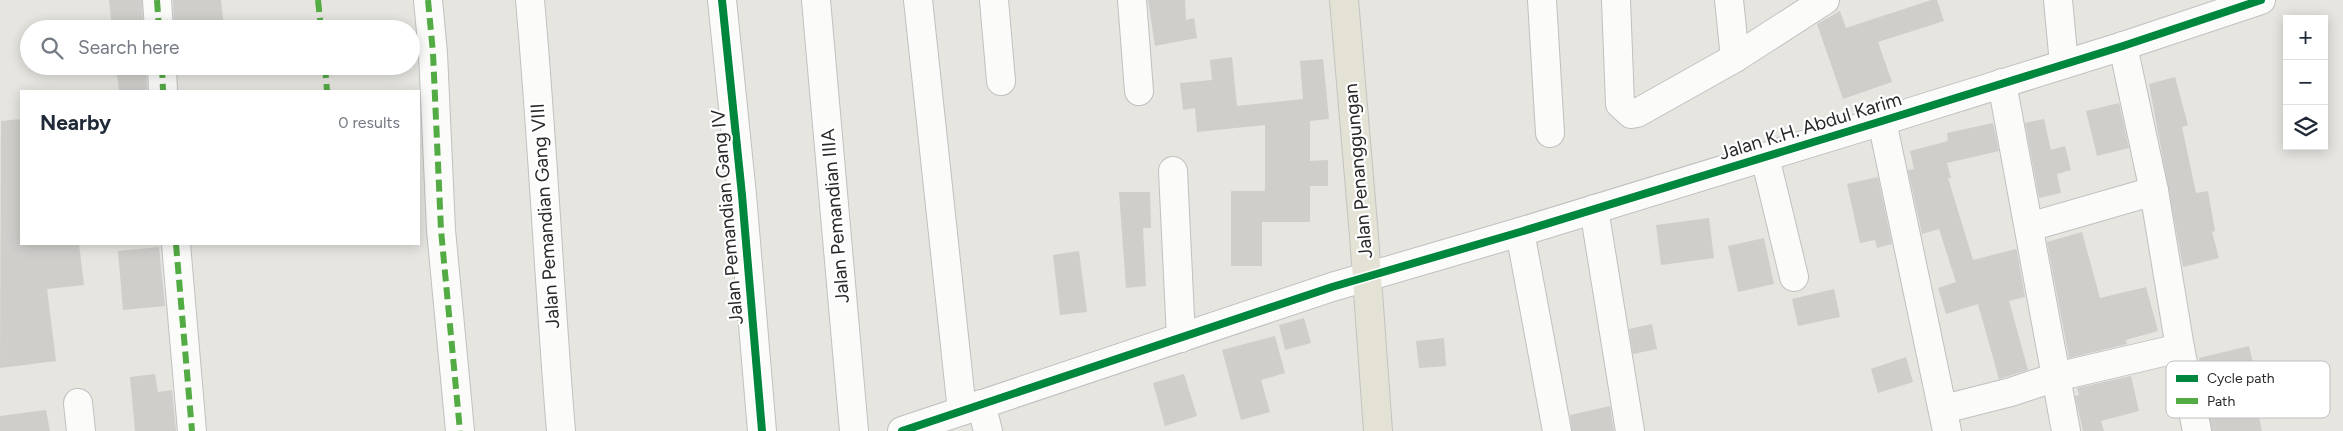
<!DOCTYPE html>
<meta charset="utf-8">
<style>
:root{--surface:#fff;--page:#f6f6f7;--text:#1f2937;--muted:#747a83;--line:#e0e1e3}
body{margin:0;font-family:Figtree,sans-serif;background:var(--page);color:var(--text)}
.controls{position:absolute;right:15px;top:15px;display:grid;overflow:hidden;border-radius:0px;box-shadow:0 2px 12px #0003}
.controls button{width:45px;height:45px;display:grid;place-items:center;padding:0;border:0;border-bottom:1px solid var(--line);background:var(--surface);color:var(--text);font:25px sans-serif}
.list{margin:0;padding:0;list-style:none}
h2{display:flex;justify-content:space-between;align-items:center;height:65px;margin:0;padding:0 20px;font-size:21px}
h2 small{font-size:16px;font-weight:400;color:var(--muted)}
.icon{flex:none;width:28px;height:28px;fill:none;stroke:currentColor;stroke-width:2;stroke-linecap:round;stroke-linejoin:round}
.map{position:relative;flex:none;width:2343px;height:431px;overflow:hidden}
.search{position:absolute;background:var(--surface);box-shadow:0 2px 12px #0003;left:20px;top:20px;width:400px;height:55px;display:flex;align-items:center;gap:12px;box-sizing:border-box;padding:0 18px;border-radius:28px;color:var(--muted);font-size:19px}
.panel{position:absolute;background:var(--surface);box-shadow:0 2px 12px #0003;left:20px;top:90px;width:400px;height:155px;border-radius:0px}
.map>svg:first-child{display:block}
.building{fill:#cfcecb}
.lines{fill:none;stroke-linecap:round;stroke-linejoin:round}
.minor-casing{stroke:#c1c0c0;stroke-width:30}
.major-casing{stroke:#c3c3c1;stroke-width:30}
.minor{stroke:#fbfbfa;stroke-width:28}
.major{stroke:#e3e2d5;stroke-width:28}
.quiet{stroke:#53ab44;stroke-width:6;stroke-dasharray:12 6;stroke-linecap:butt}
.cycleway-casing{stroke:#fff;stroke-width:11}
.cycleway{stroke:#00873e;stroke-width:8}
.labels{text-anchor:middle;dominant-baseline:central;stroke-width:4.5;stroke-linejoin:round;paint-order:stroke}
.street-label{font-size:19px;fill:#292929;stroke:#fff}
.key{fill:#fff;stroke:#bfbfbf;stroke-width:1}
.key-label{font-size:14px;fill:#292929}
</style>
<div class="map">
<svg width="2343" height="431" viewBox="0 0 2343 431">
<rect width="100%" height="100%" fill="#e6e5e0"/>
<!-- building -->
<g class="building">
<polygon points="109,0 142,0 143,29 112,29"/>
<polygon points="173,0 221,0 224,29 174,29"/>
<polygon points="1148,0 1185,0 1186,20 1194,18 1197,38 1155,46"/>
<polygon points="1931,0 1937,0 1944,21 1878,42 1892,82 1843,99 1817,24 1840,11 1846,28"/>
<polygon points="1232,57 1237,106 1303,99 1300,61 1323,59 1329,119 1310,121 1310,161 1328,160 1328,186 1310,186 1310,222 1262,222 1262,266 1231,266 1231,191 1265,191 1265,125 1197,132 1195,108 1183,110 1180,83 1212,80 1210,60"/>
<polygon points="116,66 146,66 147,91 119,91"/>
<polygon points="2175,77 2188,125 2182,127 2196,193 2208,191 2215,231 2212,232 2219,258 2183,267 2149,84"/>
<polygon points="2119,103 2129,148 2097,156 2086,111"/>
<polygon points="21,119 21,244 79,244 84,285 47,289 56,361 0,368 1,121"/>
<polygon points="2044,119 2051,150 2065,146 2071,170 2057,174 2061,193 2039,198 2025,123"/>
<polygon points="1993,123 1999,151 1947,163 1951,178 1948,178 1973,260 2016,249 2017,251 2025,297 2009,301 2028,370 1999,379 1978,304 1946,314 1938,288 1956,282 1939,229 1922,234 1908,170 1914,169 1910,151 1948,141 1947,133"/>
<polygon points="1878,177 1892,244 1877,248 1875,240 1860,243 1847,184"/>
<polygon points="1119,192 1150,192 1151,228 1143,228 1146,286 1126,288"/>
<polygon points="1709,218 1714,258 1661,265 1656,225"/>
<polygon points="2082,232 2100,298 2146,287 2158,331 2126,340 2127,344 2069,358 2047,242"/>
<polygon points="1764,238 1774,284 1738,292 1728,246"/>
<polygon points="159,247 165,306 123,310 118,251"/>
<polygon points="1079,251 1087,312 1060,315 1053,255"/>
<polygon points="1834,289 1840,317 1798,326 1792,299"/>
<polygon points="1304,318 1311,343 1285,350 1279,325"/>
<polygon points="1652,324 1657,349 1633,354 1629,329"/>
<polygon points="1275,336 1285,373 1261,380 1270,412 1241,420 1222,350"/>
<polygon points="1444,338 1446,366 1419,368 1416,341"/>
<polygon points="2249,346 2256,375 2252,376 2262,416 2259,417 2262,431 2212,431 2205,393 2208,392 2199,358"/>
<polygon points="1906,357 1913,382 1878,393 1871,369"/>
<polygon points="155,374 158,392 172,390 176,431 135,431 130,377"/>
<polygon points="1184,374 1197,416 1165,426 1153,383"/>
<polygon points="2131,376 2139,411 2101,421 2104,431 2083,431 2075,396 2079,395 2077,388"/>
<polygon points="1610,406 1614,431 1572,431 1570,415"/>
<polygon points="46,410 50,431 0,431 0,416"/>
</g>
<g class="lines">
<defs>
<g id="minor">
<polyline points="157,0 159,29"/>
<polyline points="428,0 433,53 441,230 460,431"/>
<path d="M530 0C543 144 549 287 561 431"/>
<polyline points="722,0 742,195 762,431"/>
<polyline points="816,0 854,431"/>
<polyline points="918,0 962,411"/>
<polyline points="994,0 1001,81"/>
<polyline points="1132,0 1139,91"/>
<polyline points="1542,0 1550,133"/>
<polyline points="1616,0 1620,104 1631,114 1637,113 1735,58 1825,0"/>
<polyline points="1729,0 1735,58"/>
<polyline points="2058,0 2064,64"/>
<polyline points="2123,46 2154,191 2180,348 2197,431"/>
<polyline points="162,66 163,91"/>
<polyline points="2002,83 2066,431"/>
<polyline points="1882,121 1947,431"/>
<polyline points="1765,157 1794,277"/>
<polyline points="1173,171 1181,338"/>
<polyline points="1594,209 1630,431"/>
<polyline points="2029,227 2154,191"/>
<polyline points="1520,232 1557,431"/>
<polyline points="176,244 192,431"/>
<polyline points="78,403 81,431"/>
<polyline points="981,404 988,431"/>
<polyline points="1944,409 2011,392 2056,377 2180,348"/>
<polyline points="902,431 1332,287 1520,232 1882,121 2123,46 2261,0"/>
</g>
<polyline id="major" points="1344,0 1364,236 1378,431"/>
</defs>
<!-- minor casing -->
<use href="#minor" class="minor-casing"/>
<!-- major casing -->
<use href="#major" class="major-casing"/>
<!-- minor -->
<use href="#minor" class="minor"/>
<!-- major -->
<use href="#major" class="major"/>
<!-- quiet -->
<g class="quiet">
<polyline points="157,0 159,29"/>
<polyline points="318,0 321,29"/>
<polyline points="428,0 433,53 441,230 460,431"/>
<polyline points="162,66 163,91"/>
<polyline points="325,66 327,91"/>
<polyline points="176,244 192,431"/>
</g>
<defs>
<g id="cycleway">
<polyline points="722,0 742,195 762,431"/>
<polyline points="902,431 1332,287 1520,232 1882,121 2123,46 2261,0"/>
</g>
</defs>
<!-- cycleway casing -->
<use href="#cycleway" class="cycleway-casing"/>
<!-- cycleway -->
<use href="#cycleway" class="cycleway"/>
</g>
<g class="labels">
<!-- street labels -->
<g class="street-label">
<text transform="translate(1810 126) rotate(-17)">Jalan K.H. Abdul Karim</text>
<text transform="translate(1358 171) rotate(-95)">Jalan Penanggungan</text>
<text transform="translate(545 216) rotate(-94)">Jalan Pemandian Gang VIII</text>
<text transform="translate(835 216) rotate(-95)">Jalan Pemandian IIIA</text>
<text transform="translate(727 217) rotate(-95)">Jalan Pemandian Gang IV</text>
</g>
</g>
<!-- legend -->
<rect x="2166" y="361" width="164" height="57" rx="8" class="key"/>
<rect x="2176" y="375" width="22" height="7" fill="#00873e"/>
<rect x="2176" y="398" width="22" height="6" fill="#53ab44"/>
<g class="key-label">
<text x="2207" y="383">Cycle path</text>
<text x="2207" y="406">Path</text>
</g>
</svg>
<div class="controls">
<button>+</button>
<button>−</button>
<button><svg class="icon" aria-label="layers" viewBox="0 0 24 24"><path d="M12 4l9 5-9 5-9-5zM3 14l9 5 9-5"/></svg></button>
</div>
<div class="search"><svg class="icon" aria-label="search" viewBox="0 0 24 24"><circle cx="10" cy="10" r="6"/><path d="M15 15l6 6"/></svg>Search here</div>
<section class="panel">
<h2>Nearby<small>0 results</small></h2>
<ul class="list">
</ul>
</section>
</div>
